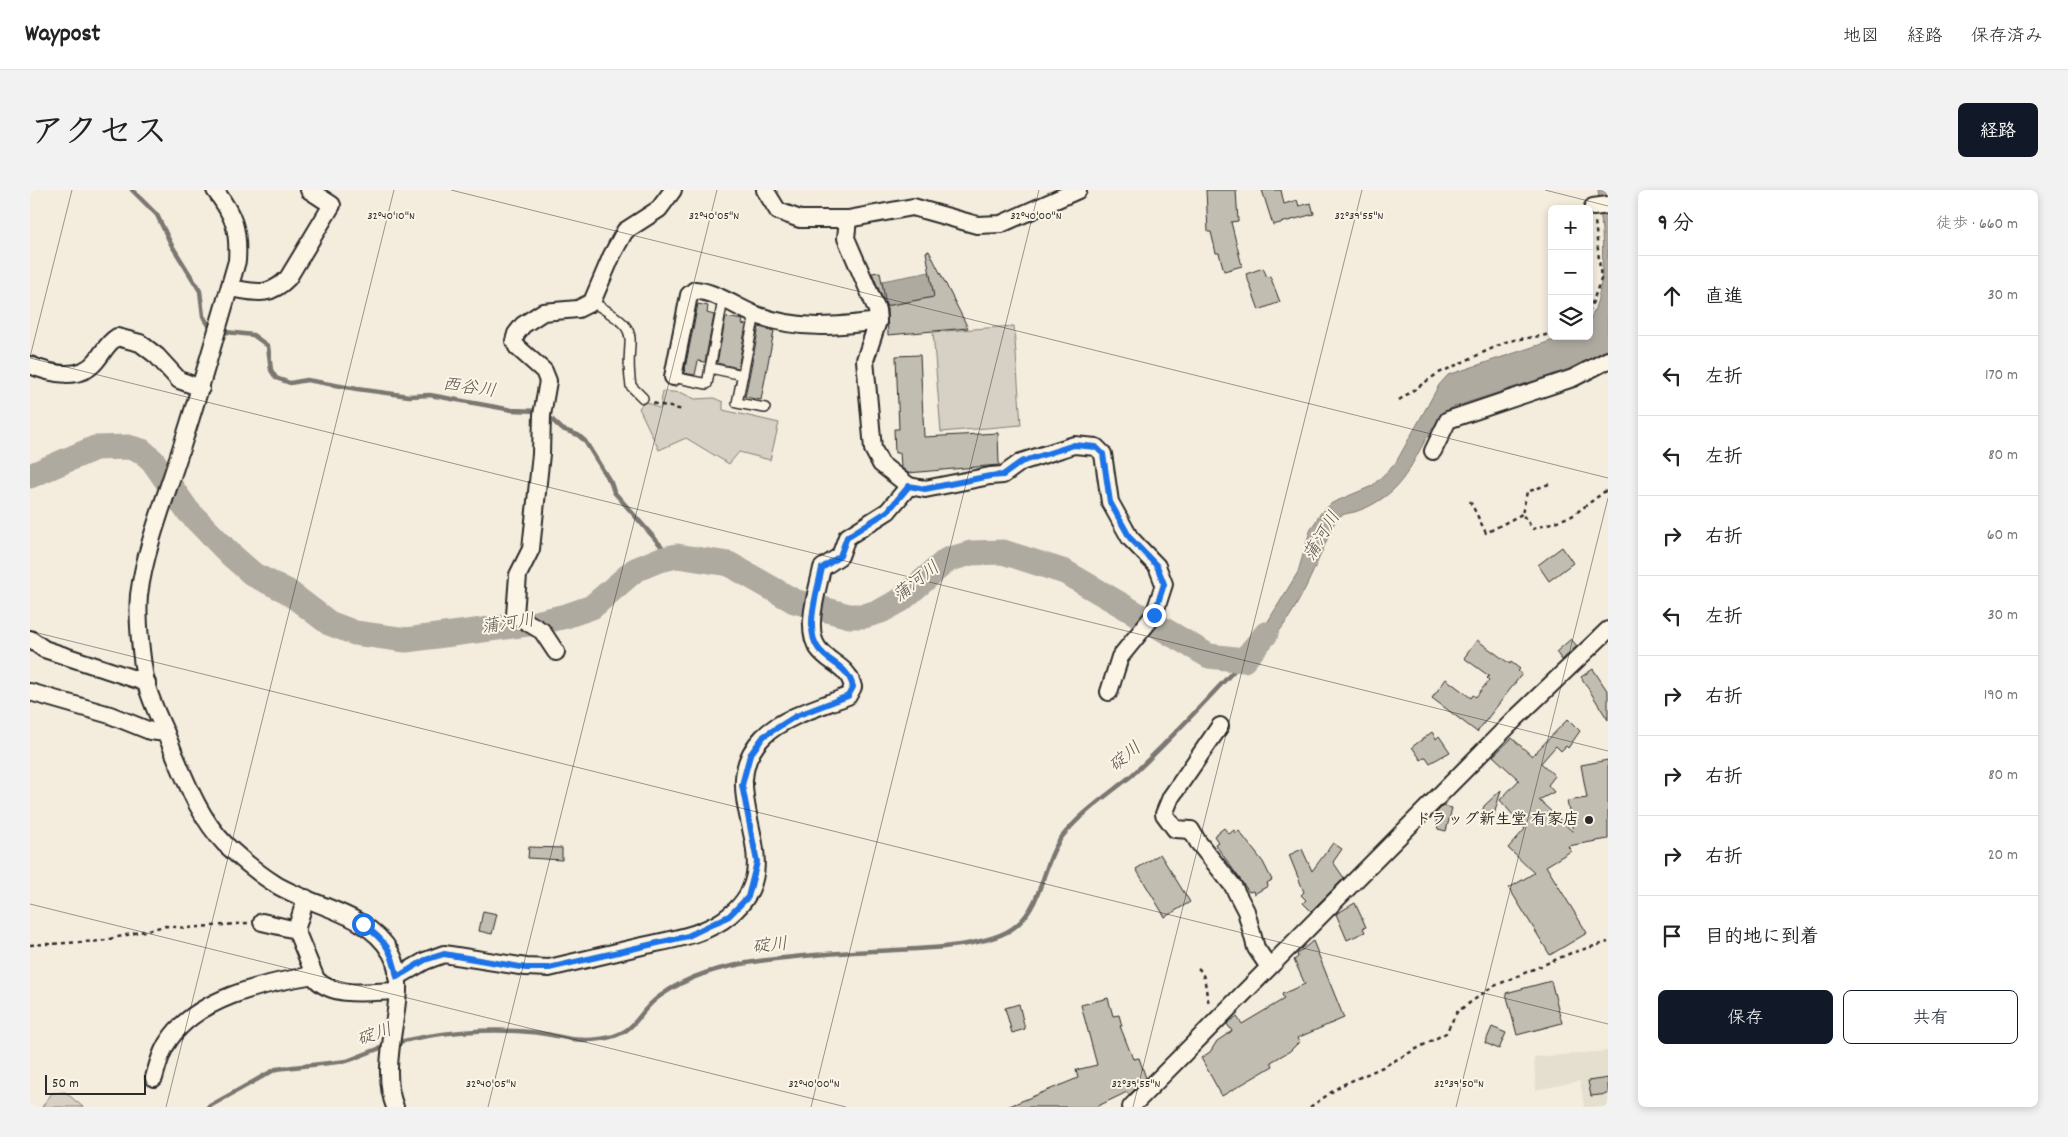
<!DOCTYPE html>
<html lang="ja">
<meta charset="utf-8">
<style>
:root{--surface:#fff;--page:#f2f2f2;--text:#222;--muted:#767676;--line:#e0e0e0;--accent:#111827}
body{margin:0;font-family:Dekko,"Klee One",sans-serif;background:var(--page);color:var(--text)}
.controls{position:absolute;right:15px;top:15px;display:grid;overflow:hidden;border-radius:8px;box-shadow:0 2px 8px #0003}
.controls button{width:45px;height:45px;display:grid;place-items:center;padding:0;border:0;border-bottom:1px solid var(--line);background:var(--surface);color:var(--text);font:25px sans-serif}
.scale{position:absolute;left:15px;bottom:12px;width:101px;box-sizing:border-box;padding-left:5px;border:2px solid #2b2b2b;border-top:0;font-size:14px;line-height:18px;white-space:nowrap;color:#2b2b2b;-webkit-text-stroke:4px #fcf5e5;paint-order:stroke}
.stop{position:absolute;width:15px;height:15px;margin:-11px;border:4px solid #1a73e8;border-radius:50%;background:#fff}
.stop.end{background:#1a73e8;border-color:#fff;box-shadow:0 1px 5px #0008}
.list{margin:0;padding:0;list-style:none}
h2{display:flex;justify-content:space-between;align-items:center;height:65px;margin:0;padding:0 20px;font-size:21px}
h2 small{font-size:16px;font-weight:400;color:var(--muted)}
.list li{display:grid;grid-template-columns:32px 1fr auto;gap:15px;align-items:center;box-sizing:border-box;height:80px;padding:0 20px;border-top:1px solid var(--line)}
.list b{display:block;font-size:19px;white-space:nowrap}
.list em{font-size:16px;font-style:normal;color:var(--muted)}
.actions{display:flex;gap:10px;padding:15px 20px}
.actions a{flex:1;padding:11px 0;border:1px solid var(--accent);border-radius:8px;text-align:center;font-size:18px;color:var(--accent)}
.actions .main{background:var(--accent);color:#fff}
.icon{flex:none;width:28px;height:28px;fill:none;stroke:currentColor;stroke-width:2;stroke-linecap:round;stroke-linejoin:round}
.map{position:relative;flex:none;width:1578px;height:917px;overflow:hidden;border-radius:8px}
header{display:flex;align-items:center;gap:30px;box-sizing:border-box;height:70px;padding:0 25px;background:var(--surface);border-bottom:1px solid var(--line)}
header strong{font-size:24px}
nav{display:flex;gap:28px;margin-inline-start:auto;font-size:18px}
.intro{display:flex;align-items:center;justify-content:space-between;box-sizing:border-box;height:120px;padding:0 30px}
h1{margin:0;font-size:35px}
.button{padding:12px 22px;border-radius:8px;background:var(--accent);color:#fff;font-size:18px;font-weight:700}
main{display:flex;gap:30px;padding:0 30px}
aside{flex:1;background:var(--surface);border-radius:8px;box-shadow:0 2px 8px #0003}
.map>svg:first-child{display:block}
.built{fill:#e5dfd0}
.green{fill:#d6d1c4;stroke:#807e78}
.water{fill:#afaaa0;stroke:#7a7771}
.lines{fill:none;stroke-linecap:round;stroke-linejoin:round}
.stream{stroke:#7a7771;stroke-width:4.5}
.river{stroke:#afaaa0;stroke-width:25}
.building{fill:#c2bdb1;stroke:#2b2b2b}
.lane-casing{stroke:#2b2b2b;stroke-width:12}
.street-casing{stroke:#2b2b2b;stroke-width:20}
.path{stroke:#2b2b2b;stroke-width:2.5;stroke-dasharray:4 4;stroke-linecap:butt}
.lane{stroke:#fcf5e5;stroke-width:9}
.street{stroke:#fcf5e5;stroke-width:16}
.route{stroke:#1a73e8;stroke-width:6}
.ticks{fill:none;stroke:#2b2b2b;stroke-width:1;stroke-opacity:0.45}
.poi-dot{fill:#2b2b2b;stroke:#fcf5e5;stroke-width:2}
.labels{text-anchor:middle;dominant-baseline:central;stroke-width:4;stroke-linejoin:round;paint-order:stroke}
.poi-label{font-size:16px;font-weight:bold;fill:#2b2b2b;stroke:#fcf5e5;text-anchor:end}
.water-label{font-size:18px;font-style:italic;fill:#595754;stroke:#fcf5e5}
.ticks-label{font-size:12px;text-anchor:middle;fill:#2b2b2b;stroke:#fcf5e5;stroke-width:4;stroke-linejoin:round;paint-order:stroke}
</style>
<header>
<strong>Waypost</strong>
<nav><a>地図</a><a>経路</a><a>保存済み</a></nav>
</header>
<div class="intro"><h1>アクセス</h1><a class="button">経路</a></div>
<main>
<div class="map">
<svg width="1578" height="917" viewBox="0 0 1578 917">
<rect width="100%" height="100%" fill="#f4edde"/>
<filter id="ink" filterUnits="userSpaceOnUse"><feTurbulence type="fractalNoise" baseFrequency=".02" numOctaves="2"/><feDisplacementMap in="SourceGraphic" scale="10" xChannelSelector="R" yChannelSelector="G"/><feConvolveMatrix kernelMatrix="1 2 1 2 8 2 1 2 1" color-interpolation-filters="sRGB"/></filter>
<g filter="url(#ink)">
<!-- built -->
<polygon class="built" points="1578,861 1578,917 1554,917 1550,891 1506,900 1504,867"/>
<!-- green -->
<g class="green">
<polygon points="984,136 991,235 911,242 903,142"/>
<polygon points="633,201 652,203 665,209 684,208 693,212 693,220 749,233 740,270 709,262 699,274 656,248 629,260 609,218 615,211 630,219"/>
<polygon points="35,902 53,917 12,917 22,903"/>
</g>
<!-- water -->
<g class="water">
<path d="M1568 0H1578V161L1545 178 1423 217C1394 237 1388 276 1363 300 1354 308 1342 316 1330 320 1322 324 1313 322 1306 329 1287 370 1259 454 1214 470L1219 454 1237 433 1268 382 1280 341 1290 324 1302 313 1342 296 1365 274 1409 195 1418 185 1536 146H1559V132C1578 99 1573 40 1568 0Z"/>
<polygon points="900,82 904,107 856,116 852,91"/>
</g>
<g class="lines">
<!-- stream -->
<g class="stream">
<polyline points="102,0 127,25 141,54 170,101 173,126 180,137"/>
<polyline points="196,142 223,145 238,156 241,180 246,188 260,193 277,190 327,199 379,206 400,205 482,220 509,221"/>
<polyline points="516,224 532,239 548,245 555,251 581,293 584,302 640,366"/>
<path d="M365 853C407 842 457 838 501 842 527 844 542 853 570 849 609 844 605 823 630 806 661 784 691 777 729 771 760 767 793 764 824 762 864 759 957 762 987 735 1015 711 1012 668 1036 642 1055 620 1079 604 1101 586 1141 550 1177 509 1214 470"/>
<polyline points="178,917 246,879 317,871 358,855"/>
</g>
<!-- river -->
<polyline class="river" points="0,286 65,258 98,257 112,261 123,271 157,320 200,364 224,385 257,401 299,433 325,443 376,450 506,433 536,426 562,417 605,380 629,370 647,366 699,374 764,411 819,426 834,426 851,421 871,410 917,370 941,363 973,362 1035,382 1179,466 1214,470 1236,444"/>
</g>
<!-- building -->
<g class="building">
<polygon points="1176,0 1206,0 1208,31 1201,32 1212,76 1194,81 1189,63 1186,63 1181,42 1178,42"/>
<polygon points="1232,0 1251,0 1254,14 1267,10 1269,16 1281,13 1284,24 1243,35"/>
<polygon points="899,61 938,138 858,145 857,119 842,83 850,82 856,116 904,107 896,62"/>
<polygon points="1233,78 1237,87 1240,86 1250,112 1229,120 1216,84"/>
<polygon points="668,114 678,116 677,123 684,125 675,172 668,171 665,185 654,183"/>
<polygon points="696,127 713,130 712,134 716,135 708,178 687,173"/>
<polygon points="729,137 744,141 731,210 715,207"/>
<polygon points="890,165 894,247 968,243 969,275 878,283 871,277 870,263 865,263 864,239 869,239 866,166"/>
<polygon points="1532,357 1543,373 1519,391 1508,375"/>
<polygon points="1541,449 1547,456 1532,470 1526,462"/>
<polygon points="1447,450 1480,474 1481,472 1490,479 1488,481 1492,484 1447,542 1402,508 1416,489 1441,508 1443,505 1446,507 1459,490 1457,488 1459,486 1434,468"/>
<polygon points="1563,479 1578,502 1578,530 1551,487"/>
<polygon points="1538,529 1550,541 1538,558 1536,556 1531,561 1526,556 1511,573 1525,586 1518,595 1524,602 1509,610 1543,642 1537,611 1557,608 1551,575 1578,570 1578,649 1538,656 1541,661 1516,676 1557,743 1520,765 1479,698 1504,683 1478,658 1495,639 1470,610 1489,590 1463,566 1482,548 1502,566"/>
<polygon points="1402,542 1406,549 1409,546 1420,562 1400,573 1396,567 1391,570 1382,557"/>
<polygon points="1471,600 1462,632 1450,629 1454,616"/>
<polygon points="1413,616 1422,618 1416,641 1408,639 1405,624"/>
<polygon points="1194,638 1199,644 1204,640 1206,643 1209,641 1233,672 1242,690 1237,693 1238,696 1224,704 1223,701 1219,702 1185,654 1188,652 1184,646"/>
<polygon points="1303,653 1312,659 1303,672 1314,688 1281,721 1273,713 1276,710 1271,705 1274,702 1259,665 1272,659 1282,681"/>
<polygon points="499,657 532,658 532,670 498,668"/>
<polygon points="1130,664 1160,712 1135,727 1106,679"/>
<polygon points="1325,713 1336,737 1333,738 1335,742 1317,750 1306,724"/>
<polygon points="453,721 467,724 462,744 449,741"/>
<polygon points="1283,751 1314,828 1267,848 1269,852 1260,861 1241,872 1243,876 1192,906 1171,868 1180,862 1187,851 1202,841 1197,834 1200,831 1207,827 1212,834 1254,809 1252,804 1275,794 1264,770 1268,767 1267,764"/>
<polygon points="1521,791 1532,833 1487,845 1476,803"/>
<polygon points="1078,808 1083,826 1089,825 1092,836 1090,836 1103,869 1109,868 1116,888 1099,905 1097,902 1066,917 977,917 1048,888 1046,880 1067,875 1051,815"/>
<polygon points="989,814 995,839 982,843 975,818"/>
<polygon points="1462,837 1476,843 1469,859 1455,853"/>
<polygon points="1578,888 1578,904 1561,906 1558,891"/>
</g>
<g class="lines">
<defs>
<g id="lane">
<path d="M562 112C620 145 592 144 601 196L613 208"/>
<polyline points="725,124 707,213 735,218"/>
<polyline points="680,178 713,185"/>
<polyline points="643,187 677,194 693,110"/>
</g>
<g id="street">
<path d="M185 0C204 26 209 39 207 71 189 134 171 197 151 259 137 304 115 358 109 405 107 429 111 468 116 493 122 516 135 539 143 561 157 594 170 628 195 654 210 668 228 683 245 694 282 717 338 722 361 763 383 801 345 868 365 917"/>
<polyline points="735,0 748,21 770,29 818,29 883,17 947,35 971,34 1048,0"/>
<polyline points="1563,17 1578,15"/>
<path d="M200 98C225 102 239 108 258 88L302 15 279 0"/>
<path d="M0 175C21 184 50 191 66 171 73 163 77 153 87 147L110 153 127 166 149 190 171 198"/>
<path d="M643 187 659 105 665 100C685 102 707 117 726 125 769 140 804 137 848 131"/>
<polyline points="1403,261 1418,230 1543,188 1578,170"/>
<polyline points="879,296 895,299 960,286 973,285 991,272 1044,255 1066,257 1073,264 1080,312 1100,348 1127,376 1134,394 1124,425 1090,467 1079,502"/>
<polyline points="0,449 14,459 117,493"/>
<polyline points="526,462 512,441 485,425 488,385 501,359 511,264 512,225 518,191 514,181 487,157 484,151 486,144 493,135 513,122 548,119 562,112 582,65 595,41 629,19 643,0"/>
<polyline points="0,502 80,525 120,541 136,543"/>
<polyline points="1190,536 1141,607 1134,624 1145,639 1161,640 1168,652 1203,696 1216,721 1226,758 1239,777"/>
<path d="M232 732 266 740 286 789C304 809 343 801 368 801"/>
<polyline points="266,740 276,708"/>
<path d="M367 787 395 771 414 764 496 777 519 778C548 771 578 764 608 757 638 750 675 746 700 725 766 671 678 603 733 547 753 527 792 516 818 506L823 497C818 475 799 474 788 458 774 439 788 399 792 378L810 366 817 347 858 321 879 296 851 274 843 259 835 170 848 131 847 120 816 48 818 29"/>
<path d="M124 888C127 877 130 865 136 855 163 808 235 793 284 785"/>
<polyline points="1101,917 1485,529 1578,440"/>
</g>
</defs>
<!-- lane casing -->
<use href="#lane" class="lane-casing"/>
<!-- street casing -->
<use href="#street" class="street-casing"/>
<!-- path -->
<g class="path">
<polyline points="1559,122 1571,89 1565,31"/>
<polyline points="1369,210 1407,184 1478,151 1522,144"/>
<polyline points="623,213 653,220"/>
<polyline points="1519,294 1497,302 1492,324 1503,339 1542,326 1578,299"/>
<polyline points="1440,311 1456,343 1492,324"/>
<polyline points="0,755 71,751 135,736 157,738 218,733"/>
<path d="M1168 778C1178 787 1174 803 1180 815"/>
<polyline points="1280,917 1312,895 1353,877 1416,843 1427,822 1462,797 1541,763 1578,752"/>
</g>
<!-- lane -->
<use href="#lane" class="lane"/>
<!-- street -->
<use href="#street" class="street"/>
</g>
</g>
<g class="lines" filter="url(#ink)">
<!-- route -->
<path class="route" d="M333 734C355 751 362 759 367 787L395 770 414 764 496 778H519L658 746 699 726 718 707 727 672 712 595 720 565 734 546 766 526 818 506 823 497C818 475 799 474 788 458 774 439 788 399 792 378L810 366 817 347 858 321 879 296 895 299 960 286 973 285 991 272 1044 255 1066 257 1073 264 1080 312 1100 348 1127 376 1134 394 1124 425"/>
</g>
<!-- ticks -->
<path class="ticks" d="M421 0 1578 288M1515 0 1578 16M0 167 42 0M0 168 1578 561M0 441 1578 834M0 714 816 917M136 917 364 0M458 917 687 0M781 917 1009 0M1103 917 1332 0M1426 917 1578 308"/>
<!-- markers -->
<circle class="poi-dot" cx="1559" cy="630" r="5"/>
<g class="labels">
<!-- poi labels -->
<g class="poi-label">
<text x="1549" y="630">ドラッグ新生堂 有家店</text>
</g>
<!-- water labels -->
<g class="water-label">
<text transform="translate(439 199) rotate(8)">西谷川</text>
<text transform="translate(1293 347) rotate(-59)">蒲河川</text>
<text transform="translate(887 393) rotate(-38)">蒲河川</text>
<text transform="translate(478 435) rotate(-8)">蒲河川</text>
<text transform="translate(1096 568) rotate(-40)">碇川</text>
<text transform="translate(740 757) rotate(-6)">碇川</text>
<text transform="translate(345 846) rotate(-19)">碇川</text>
</g>
</g>
<g class="ticks-label">
<text x="361" y="29">32°40'10"N</text>
<text x="684" y="29">32°40'05"N</text>
<text x="1006" y="29">32°40'00"N</text>
<text x="1329" y="29">32°39'55"N</text>
<text x="461" y="897">32°40'05"N</text>
<text x="784" y="897">32°40'00"N</text>
<text x="1106" y="897">32°39'55"N</text>
<text x="1429" y="897">32°39'50"N</text>
</g>
</svg>
<div class="controls">
<button>+</button>
<button>−</button>
<button><svg class="icon" aria-label="layers" viewBox="0 0 24 24"><path d="M12 4l9 5-9 5-9-5zM3 14l9 5 9-5"/></svg></button>
</div>
<div class="scale">50 m</div>
<div class="stop" style="left:333px;top:734px"></div>
<div class="stop end" style="left:1124px;top:425px"></div>
</div>
<aside>
<h2>9 分<small>徒歩 · 660 m</small></h2>
<ul class="list">
<li><svg class="icon" aria-label="ahead" viewBox="0 0 24 24"><path d="M12 20V5M6 11l6-6 6 6"/></svg><div><b>直進</b></div><em>30 m</em></li>
<li><svg class="icon" aria-label="left" viewBox="0 0 24 24"><path d="M17 20v-9H6M10 6l-5 5 5 5"/></svg><div><b>左折</b></div><em>170 m</em></li>
<li><svg class="icon" aria-label="left" viewBox="0 0 24 24"><path d="M17 20v-9H6M10 6l-5 5 5 5"/></svg><div><b>左折</b></div><em>80 m</em></li>
<li><svg class="icon" aria-label="right" viewBox="0 0 24 24"><path d="M7 20v-9h11M14 6l5 5-5 5"/></svg><div><b>右折</b></div><em>60 m</em></li>
<li><svg class="icon" aria-label="left" viewBox="0 0 24 24"><path d="M17 20v-9H6M10 6l-5 5 5 5"/></svg><div><b>左折</b></div><em>30 m</em></li>
<li><svg class="icon" aria-label="right" viewBox="0 0 24 24"><path d="M7 20v-9h11M14 6l5 5-5 5"/></svg><div><b>右折</b></div><em>190 m</em></li>
<li><svg class="icon" aria-label="right" viewBox="0 0 24 24"><path d="M7 20v-9h11M14 6l5 5-5 5"/></svg><div><b>右折</b></div><em>80 m</em></li>
<li><svg class="icon" aria-label="right" viewBox="0 0 24 24"><path d="M7 20v-9h11M14 6l5 5-5 5"/></svg><div><b>右折</b></div><em>20 m</em></li>
<li><svg class="icon" aria-label="arrive" viewBox="0 0 24 24"><path d="M6 21V4h12l-3 4 3 4H6"/></svg><div><b>目的地に到着</b></div></li>
</ul>
<div class="actions"><a class="main">保存</a><a>共有</a></div>
</aside>
</main>
